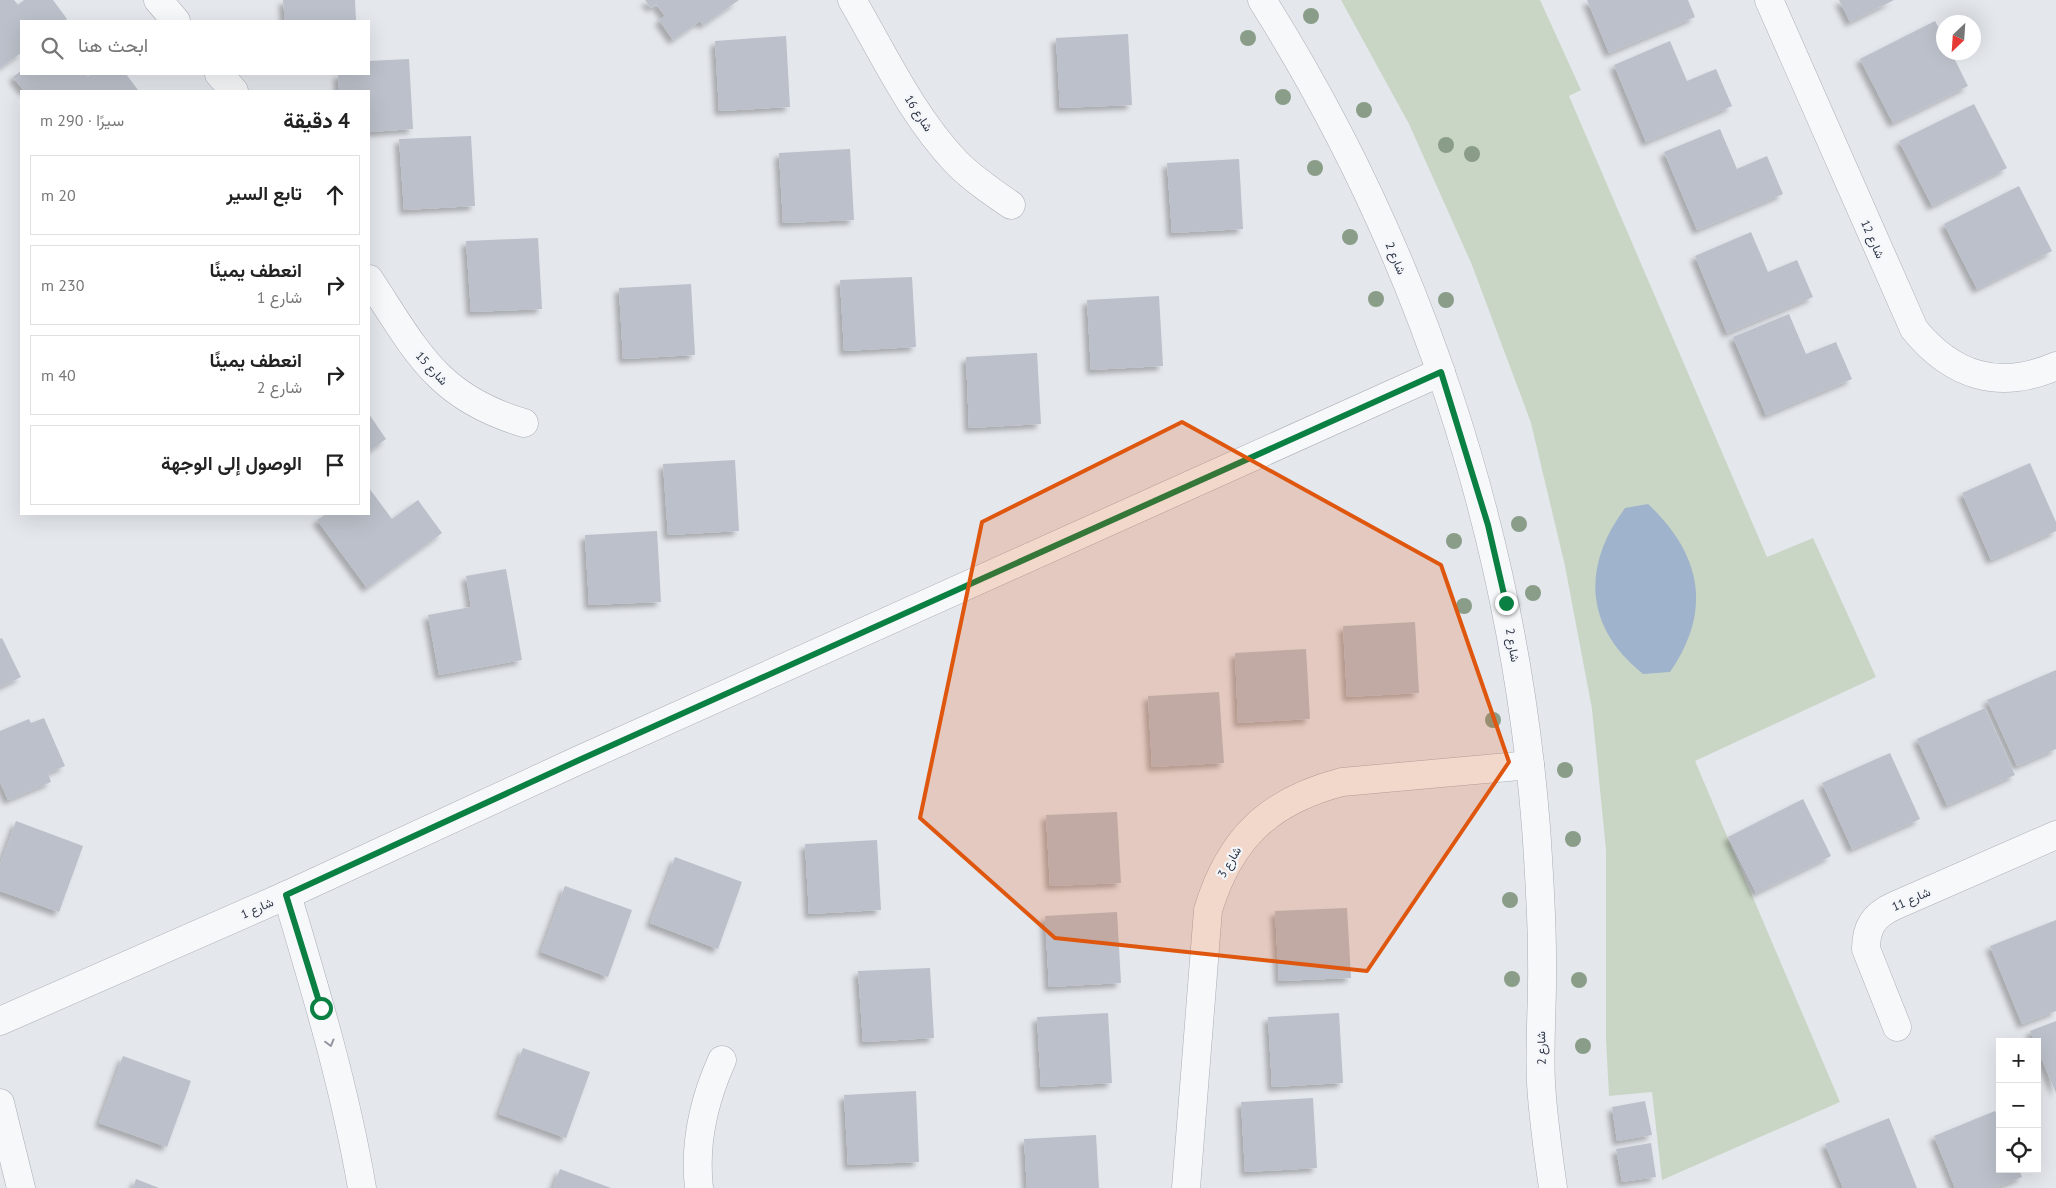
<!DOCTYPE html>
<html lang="ar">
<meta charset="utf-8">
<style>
:root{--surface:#fff;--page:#f2f2f2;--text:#222;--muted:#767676;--line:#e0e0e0}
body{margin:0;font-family:"PT Sans",Vazirmatn,sans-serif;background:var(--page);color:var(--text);direction:rtl}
.controls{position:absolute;right:15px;bottom:15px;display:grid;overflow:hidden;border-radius:0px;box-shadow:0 5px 20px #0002}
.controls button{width:45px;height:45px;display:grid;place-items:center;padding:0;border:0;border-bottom:1px solid var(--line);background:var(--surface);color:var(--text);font:25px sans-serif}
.compass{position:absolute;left:1936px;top:15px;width:45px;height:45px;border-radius:50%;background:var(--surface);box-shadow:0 5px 20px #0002;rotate:205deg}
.stop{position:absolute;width:15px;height:15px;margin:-11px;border:4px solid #0b8043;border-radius:50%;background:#fff}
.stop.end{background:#0b8043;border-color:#fff;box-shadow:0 1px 5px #0008}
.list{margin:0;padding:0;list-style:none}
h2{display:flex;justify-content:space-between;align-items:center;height:65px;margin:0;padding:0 20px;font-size:21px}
h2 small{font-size:16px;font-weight:400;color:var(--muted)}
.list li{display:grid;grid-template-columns:32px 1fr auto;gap:15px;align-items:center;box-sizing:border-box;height:80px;margin:0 10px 10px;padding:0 10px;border:1px solid var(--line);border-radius:0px}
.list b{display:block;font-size:19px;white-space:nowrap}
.list p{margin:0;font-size:16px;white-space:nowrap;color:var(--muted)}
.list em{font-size:16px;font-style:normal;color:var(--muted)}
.icon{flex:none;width:28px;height:28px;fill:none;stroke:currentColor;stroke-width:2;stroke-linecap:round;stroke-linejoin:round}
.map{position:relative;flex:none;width:2056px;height:1188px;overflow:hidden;direction:ltr}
.search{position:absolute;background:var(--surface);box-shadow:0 5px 20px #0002;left:20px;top:20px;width:350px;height:55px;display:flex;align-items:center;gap:12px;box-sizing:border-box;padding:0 18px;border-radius:0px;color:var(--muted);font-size:19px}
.panel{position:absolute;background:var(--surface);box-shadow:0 5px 20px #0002;left:20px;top:90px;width:350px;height:425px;border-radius:0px;direction:rtl}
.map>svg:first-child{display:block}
.green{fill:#c9d6c5}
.water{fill:#9fb4cc}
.building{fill:#bbc0ca;filter:url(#shadow)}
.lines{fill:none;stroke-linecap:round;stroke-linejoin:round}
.minor-casing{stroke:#a9aeb7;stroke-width:29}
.minor{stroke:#f7f8fa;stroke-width:28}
.tree{fill:#899d89}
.oneway{stroke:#9196a0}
.route{stroke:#0b8043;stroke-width:6}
.marked{fill:#df570f;fill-opacity:0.2;stroke:#df570f;stroke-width:4;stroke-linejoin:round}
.labels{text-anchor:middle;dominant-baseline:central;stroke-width:4.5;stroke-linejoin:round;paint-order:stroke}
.street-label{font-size:12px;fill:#2b3445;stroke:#f4f6f9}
</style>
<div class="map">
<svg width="2056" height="1188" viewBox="0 0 2056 1188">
<defs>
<filter id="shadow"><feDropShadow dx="-4.5" dy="4.5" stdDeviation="2.5" flood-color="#0004"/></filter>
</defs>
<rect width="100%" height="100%" fill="#e4e7ec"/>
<!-- green -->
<polygon class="green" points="1341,0 1540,0 1581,90 1569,96 1767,557 1813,538 1876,677 1695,761 1840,1102 1662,1180 1652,1092 1609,1096 1606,1039 1606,850 1592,709 1565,566 1531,423 1472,265 1409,124"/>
<!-- water -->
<path class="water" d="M1648 504C1701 554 1713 610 1670 672L1643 674C1585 628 1581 567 1625 508Z"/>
<!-- building -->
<g class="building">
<polygon points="0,0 14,0 18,5 24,0 53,0 67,19 65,21 21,21 21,53 0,68"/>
<polygon points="283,0 355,0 356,21 285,21"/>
<polygon points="645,0 739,0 703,25 700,21 673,40 659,20 665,16 656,4 651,8"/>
<polygon points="1587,0 1688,0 1695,17 1609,53"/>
<polygon points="1839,0 1894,0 1850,22"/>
<polygon points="1935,21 1944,38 1944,52 1951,52 1968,86 1893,123 1860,59"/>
<polygon points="1128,34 1132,105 1060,108 1056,38"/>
<polygon points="786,36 790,107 719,111 715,41"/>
<polygon points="1670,41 1687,81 1716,69 1732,106 1646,142 1614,65"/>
<polygon points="409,59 413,129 369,132 369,91 339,91 338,74 369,74 369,61"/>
<polygon points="21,71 21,74 86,74 88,76 91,74 126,74 138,90 24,91 13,77"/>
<polygon points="1974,104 2007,168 1932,206 1899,141"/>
<polygon points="1720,129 1737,169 1767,156 1783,194 1697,230 1664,152"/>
<polygon points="471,136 475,206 404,210 399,139"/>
<polygon points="850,149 854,220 783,223 779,153"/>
<polygon points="1239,159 1243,229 1172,233 1167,163"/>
<polygon points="2019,186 2052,251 1977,289 1944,224"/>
<polygon points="1751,232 1768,272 1797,260 1813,297 1727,333 1695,256"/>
<polygon points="538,238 542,309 471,312 466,241"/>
<polygon points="912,277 916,347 844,351 840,280"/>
<polygon points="691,284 695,355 623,359 619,288"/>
<polygon points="1159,296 1163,366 1091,370 1087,300"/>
<polygon points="1789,314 1806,354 1836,342 1852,379 1766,415 1733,337"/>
<polygon points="1037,353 1041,424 969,428 966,357"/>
<polygon points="369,414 386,439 369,451"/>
<polygon points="735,460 739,531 668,535 663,464"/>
<polygon points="2030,463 2056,522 2056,531 1991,560 1962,493"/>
<polygon points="369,488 392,519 418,500 442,533 367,588 317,520 326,514 369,514"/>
<polygon points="657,531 661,602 589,605 585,535"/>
<polygon points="506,569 522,660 439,675 428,615 471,607 466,576"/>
<polygon points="1415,622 1419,693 1347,697 1343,626"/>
<polygon points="2,638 21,677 0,687 0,639"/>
<polygon points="1306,649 1310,719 1238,723 1235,653"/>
<polygon points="2056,670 2056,749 2017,766 1987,700"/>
<polygon points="1219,692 1224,763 1152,767 1148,696"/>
<polygon points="1985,708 2015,775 1947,805 1917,739"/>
<polygon points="44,718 65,766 48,773 51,782 8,800 0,782 0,731 29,719 31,723"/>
<polygon points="1890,753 1920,819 1852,849 1822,783"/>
<polygon points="1803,799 1831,856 1756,893 1728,837"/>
<polygon points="1117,812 1121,883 1050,886 1046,815"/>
<polygon points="16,821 83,846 59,912 0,891 0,865"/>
<polygon points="877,840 881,910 809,914 805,844"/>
<polygon points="675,857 742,882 718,949 650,923"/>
<polygon points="565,886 632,910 608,977 541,952"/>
<polygon points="1347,908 1351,978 1279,981 1275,911"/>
<polygon points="1117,912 1121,983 1049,987 1045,916"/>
<polygon points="2056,920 2056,1011 2022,1024 1990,946"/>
<polygon points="930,968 934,1038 863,1042 858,971"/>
<polygon points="1108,1013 1112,1083 1041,1087 1037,1017"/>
<polygon points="1339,1013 1343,1083 1272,1087 1268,1017"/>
<polygon points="2056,1021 2056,1093 2037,1048 2037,1042 2035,1042 2030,1031"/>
<polygon points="523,1048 590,1072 566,1138 499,1114"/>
<polygon points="123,1056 191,1081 167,1147 99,1123"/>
<polygon points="916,1091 919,1162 848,1165 844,1095"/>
<polygon points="1313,1098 1317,1168 1245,1172 1241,1102"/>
<polygon points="1645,1101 1652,1135 1617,1141 1612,1107"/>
<polygon points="1995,1111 2000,1123 2000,1169 2019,1169 2022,1177 1995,1188 1955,1188 1934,1136"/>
<polygon points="1889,1118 1917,1188 1843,1188 1825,1144"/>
<polygon points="1096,1135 1099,1188 1027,1188 1024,1139"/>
<polygon points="1651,1143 1656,1177 1622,1182 1616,1149"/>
<polygon points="560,1169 611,1188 553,1188"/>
<polygon points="136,1179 159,1188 133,1188"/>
</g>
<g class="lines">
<defs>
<g id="minor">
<polyline points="158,0 176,21"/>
<path d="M852 0C884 55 912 116 957 163 973 179 992 192 1011 205"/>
<path d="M1262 0C1419 249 1513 534 1536 827 1539 871 1542 914 1542 958 1543 999 1539 1041 1541 1083 1543 1118 1548 1153 1553 1188"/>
<path d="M1769 0 1914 329C1952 376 1999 391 2056 366"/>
<polyline points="219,74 234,91"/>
<path d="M369 279C416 350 436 397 524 423"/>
<path d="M287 895C316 992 345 1088 362 1188"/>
<polyline points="0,1021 287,895 577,761 1441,372"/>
<path d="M1897 1027 1866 949C1866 927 1874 915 1894 906L2056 835"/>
<polyline points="0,1103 21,1188"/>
<path d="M699 1188C694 1144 704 1100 722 1060"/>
<path d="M1186 1188 1208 910C1230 838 1269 801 1342 782L1530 765"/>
</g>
</defs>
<!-- minor casing -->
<use href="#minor" class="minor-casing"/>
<!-- minor -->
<use href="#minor" class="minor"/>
</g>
<!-- trees -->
<g class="tree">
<circle cx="1311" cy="16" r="8"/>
<circle cx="1248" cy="38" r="8"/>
<circle cx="1283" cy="97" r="8"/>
<circle cx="1364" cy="110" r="8"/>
<circle cx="1446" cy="145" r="8"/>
<circle cx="1472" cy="154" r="8"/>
<circle cx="1315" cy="168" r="8"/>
<circle cx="1350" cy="237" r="8"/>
<circle cx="1376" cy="299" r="8"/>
<circle cx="1446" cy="300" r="8"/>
<circle cx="1519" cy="524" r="8"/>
<circle cx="1454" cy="541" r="8"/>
<circle cx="1533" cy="593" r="8"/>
<circle cx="1464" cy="606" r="8"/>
<circle cx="1493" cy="720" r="8"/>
<circle cx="1565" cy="770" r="8"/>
<circle cx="1573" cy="839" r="8"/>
<circle cx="1510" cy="900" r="8"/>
<circle cx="1512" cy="979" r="8"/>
<circle cx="1579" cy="980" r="8"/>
<circle cx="1583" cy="1046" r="8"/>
</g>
<!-- one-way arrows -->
<defs><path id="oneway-chevron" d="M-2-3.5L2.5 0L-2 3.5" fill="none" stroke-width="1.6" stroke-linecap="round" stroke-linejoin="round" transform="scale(1.25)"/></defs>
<use class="oneway" href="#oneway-chevron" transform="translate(330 1043) rotate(75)"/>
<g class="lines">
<!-- route -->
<polyline class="route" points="321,1008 286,895 577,761 1441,372 1488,525 1506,603"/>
</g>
<!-- marked area -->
<path class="marked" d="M1182 422 1441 565 1509 762 1367 971 1055 938 920 818 982 522Z"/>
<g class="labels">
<!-- street labels -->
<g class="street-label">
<text transform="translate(919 113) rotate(57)">شارع 16</text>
<text transform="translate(1873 239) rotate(66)">شارع 12</text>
<text transform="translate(1396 258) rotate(67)">شارع 2</text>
<text transform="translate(432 368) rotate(47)">شارع 15</text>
<text transform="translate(1513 645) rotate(80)">شارع 2</text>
<text transform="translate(1229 862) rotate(-59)">شارع 3</text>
<text transform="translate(1911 899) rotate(-24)">شارع 11</text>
<text transform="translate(257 908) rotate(-24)">شارع 1</text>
<text transform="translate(1541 1048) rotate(-91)">شارع 2</text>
</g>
</g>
</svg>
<div class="controls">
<button>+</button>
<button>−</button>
<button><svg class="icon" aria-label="locate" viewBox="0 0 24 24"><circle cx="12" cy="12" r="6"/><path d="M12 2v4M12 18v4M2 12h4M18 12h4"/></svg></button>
</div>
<svg class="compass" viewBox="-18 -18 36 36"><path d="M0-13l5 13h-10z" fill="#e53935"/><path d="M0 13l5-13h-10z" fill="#767676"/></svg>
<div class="stop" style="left:321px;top:1008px"></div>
<div class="stop end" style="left:1506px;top:603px"></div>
<div class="search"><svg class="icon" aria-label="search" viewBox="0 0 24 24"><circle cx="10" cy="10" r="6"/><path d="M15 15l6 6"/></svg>ابحث هنا</div>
<section class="panel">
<h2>4 دقيقة<small>سيرًا · 290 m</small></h2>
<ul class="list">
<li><svg class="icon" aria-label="ahead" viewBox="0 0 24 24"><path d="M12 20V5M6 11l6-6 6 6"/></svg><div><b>تابع السير</b></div><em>20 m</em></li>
<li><svg class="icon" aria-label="right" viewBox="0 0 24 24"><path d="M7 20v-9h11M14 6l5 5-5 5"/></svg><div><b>انعطف يمينًا</b><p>شارع 1</p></div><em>230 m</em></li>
<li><svg class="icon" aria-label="right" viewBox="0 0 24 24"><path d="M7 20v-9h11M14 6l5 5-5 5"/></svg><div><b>انعطف يمينًا</b><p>شارع 2</p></div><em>40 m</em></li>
<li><svg class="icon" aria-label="arrive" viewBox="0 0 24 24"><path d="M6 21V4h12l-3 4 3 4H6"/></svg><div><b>الوصول إلى الوجهة</b></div></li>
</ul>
</section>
</div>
